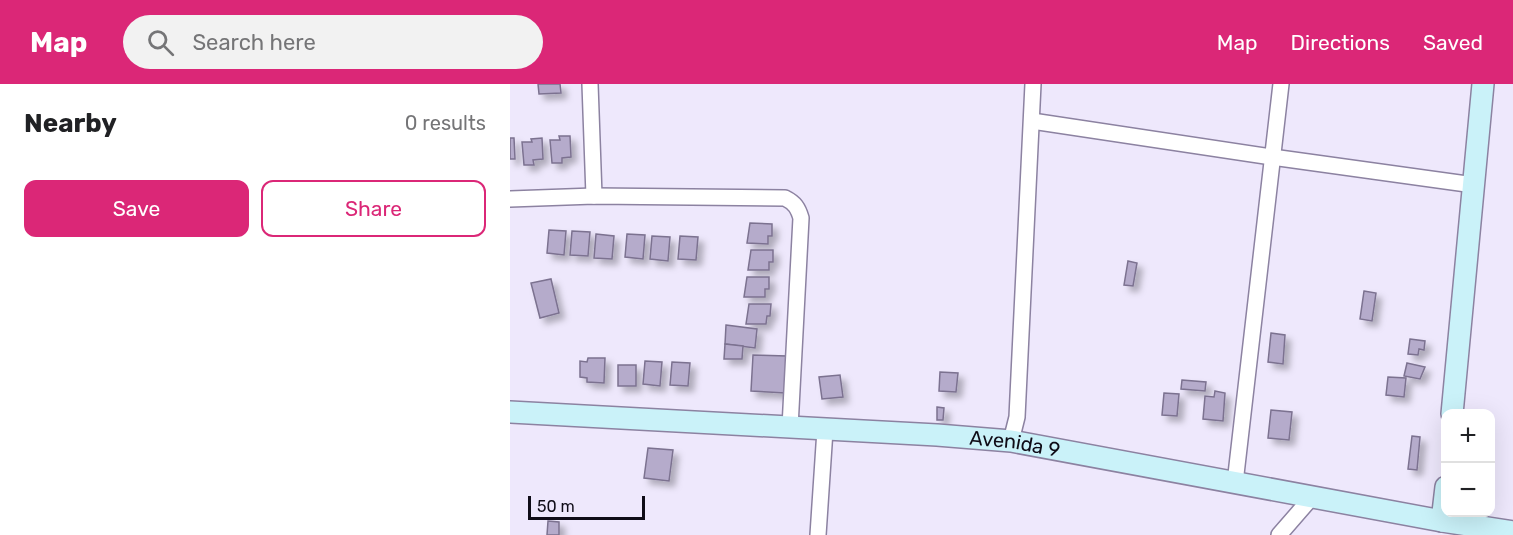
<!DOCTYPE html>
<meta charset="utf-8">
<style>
:root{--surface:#fff;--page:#f2f2f2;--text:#202124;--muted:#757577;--line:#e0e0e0;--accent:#db2777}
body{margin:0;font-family:Rubik,sans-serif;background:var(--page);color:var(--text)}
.controls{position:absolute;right:18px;bottom:18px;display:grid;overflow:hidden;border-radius:12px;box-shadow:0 6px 24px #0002}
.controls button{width:54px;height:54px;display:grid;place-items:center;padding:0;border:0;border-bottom:2px solid var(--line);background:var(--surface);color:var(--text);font:30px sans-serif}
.scale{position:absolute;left:18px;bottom:15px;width:117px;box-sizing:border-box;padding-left:6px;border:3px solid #0f0c17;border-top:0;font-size:16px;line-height:21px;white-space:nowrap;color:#0f0c17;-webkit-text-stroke:4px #eee8fc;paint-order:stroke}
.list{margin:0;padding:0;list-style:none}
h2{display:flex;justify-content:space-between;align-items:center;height:78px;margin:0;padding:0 24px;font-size:26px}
h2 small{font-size:20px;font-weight:400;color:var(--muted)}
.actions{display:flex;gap:12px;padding:18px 24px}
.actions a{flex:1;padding:14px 0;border:2px solid var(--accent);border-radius:12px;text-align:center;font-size:21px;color:var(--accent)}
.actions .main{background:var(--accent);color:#fff}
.icon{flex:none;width:33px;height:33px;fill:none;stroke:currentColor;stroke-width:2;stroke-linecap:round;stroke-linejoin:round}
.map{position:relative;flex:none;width:1003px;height:451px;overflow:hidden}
header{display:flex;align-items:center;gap:36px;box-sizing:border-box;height:84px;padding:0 30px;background:var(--accent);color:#fff}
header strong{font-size:28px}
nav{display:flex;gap:33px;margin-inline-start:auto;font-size:21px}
.search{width:420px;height:54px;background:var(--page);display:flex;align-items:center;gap:15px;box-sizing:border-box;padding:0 21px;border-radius:33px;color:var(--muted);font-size:22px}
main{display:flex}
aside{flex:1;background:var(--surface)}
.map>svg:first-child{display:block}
.building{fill:#b5abcb;stroke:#7c7290;stroke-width:1.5;filter:url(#shadow)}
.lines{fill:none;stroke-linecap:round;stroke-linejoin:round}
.minor-casing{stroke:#8c82a1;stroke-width:18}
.secondary-casing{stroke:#8c82a1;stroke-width:24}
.minor{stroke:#fff;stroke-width:15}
.secondary{stroke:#caf2f9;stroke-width:21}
.labels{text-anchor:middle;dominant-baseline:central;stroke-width:4.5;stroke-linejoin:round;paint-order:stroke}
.street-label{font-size:20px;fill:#0f0c17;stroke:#eee8fc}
</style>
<header>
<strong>Map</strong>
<div class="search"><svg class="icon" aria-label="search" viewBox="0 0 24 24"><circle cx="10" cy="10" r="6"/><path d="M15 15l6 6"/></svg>Search here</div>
<nav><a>Map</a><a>Directions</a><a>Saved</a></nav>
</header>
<main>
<aside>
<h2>Nearby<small>0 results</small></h2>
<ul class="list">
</ul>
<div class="actions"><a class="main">Save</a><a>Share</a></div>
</aside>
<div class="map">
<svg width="1003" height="451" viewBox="0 0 1003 451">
<defs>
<filter id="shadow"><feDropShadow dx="5.5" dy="5.5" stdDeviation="3" flood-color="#0004"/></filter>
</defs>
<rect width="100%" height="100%" fill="#eee8fc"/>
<!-- building -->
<g class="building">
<polygon points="28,0 50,0 51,9 29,10"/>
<polygon points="49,52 60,52 61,73 52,74 52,79 42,79 40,56 50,56"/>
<polygon points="0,54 4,54 5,75 0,75"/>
<polygon points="32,54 33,75 23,76 24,81 14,81 12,58 22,58 21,55"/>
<polygon points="240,139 262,140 262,152 258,152 258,160 237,159"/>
<polygon points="39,146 56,147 54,171 37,169"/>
<polygon points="62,147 80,148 78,172 60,171"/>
<polygon points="86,150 104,152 102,175 84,174"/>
<polygon points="117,150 135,151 133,175 115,173"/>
<polygon points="142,152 160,153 158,177 140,175"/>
<polygon points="170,152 188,153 186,176 168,175"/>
<polygon points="241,166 263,166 263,178 259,178 259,186 238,186"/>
<polygon points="618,177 627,179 623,202 614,201"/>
<polygon points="237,193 259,193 259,205 255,205 255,213 234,213"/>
<polygon points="41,195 49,229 30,234 21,199"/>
<polygon points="854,207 866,209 862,237 850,235"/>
<polygon points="239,220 261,220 260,232 257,232 256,240 236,240"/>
<polygon points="216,241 247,245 245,264 215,260"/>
<polygon points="761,249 775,251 773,280 758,278"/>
<polygon points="900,255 915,257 914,266 909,265 908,271 898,270"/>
<polygon points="215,260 233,262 232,275 214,275"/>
<polygon points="243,271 277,272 275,309 241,307"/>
<polygon points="78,274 95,274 94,299 77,298 77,294 70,293 70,277 77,278"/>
<polygon points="135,277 152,278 150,302 133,300"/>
<polygon points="162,278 180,279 178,302 160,301"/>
<polygon points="897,279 915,283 910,295 894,292"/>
<rect x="108" y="281" width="18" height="21"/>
<polygon points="430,288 448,289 446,308 429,307"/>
<polygon points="330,291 333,313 312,315 309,293"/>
<polygon points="878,293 896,294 894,313 876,311"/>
<polygon points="672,296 696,298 695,307 671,305"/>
<polygon points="705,307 715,309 713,337 693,335 695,312 704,313"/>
<polygon points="654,309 669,310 667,332 652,331"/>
<polygon points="427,323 434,324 433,336 427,336"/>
<polygon points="761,326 782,328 779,356 758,354"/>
<polygon points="902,352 910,353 907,386 898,385"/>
<polygon points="138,364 163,366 159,397 134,394"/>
<polygon points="38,437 49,438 49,451 37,451"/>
</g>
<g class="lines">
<defs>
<g id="minor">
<polyline points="80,0 84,112"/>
<polyline points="522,37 762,73 964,101"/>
<path d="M0 115 84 112 275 114C285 119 288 124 291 134L280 343"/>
<polyline points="501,357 507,333 523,0"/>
<polyline points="725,399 771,0"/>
<polyline points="308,451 315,346"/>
<polyline points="769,451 802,413"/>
</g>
<g id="secondary">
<path id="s1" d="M0 328 427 351 501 357 932 437 1003 448"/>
<polyline points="942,330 973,0"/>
<polyline points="932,437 936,403"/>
</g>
</defs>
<!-- minor casing -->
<use href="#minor" class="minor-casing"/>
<!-- secondary casing -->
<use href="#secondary" class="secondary-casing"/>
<!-- minor -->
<use href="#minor" class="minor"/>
<!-- secondary -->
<use href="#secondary" class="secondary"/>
</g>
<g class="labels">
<!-- street labels -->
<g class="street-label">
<text stroke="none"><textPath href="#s1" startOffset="506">Avenida 9</textPath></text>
</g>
</g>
</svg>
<div class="controls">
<button>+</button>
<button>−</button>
</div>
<div class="scale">50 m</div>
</div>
</main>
